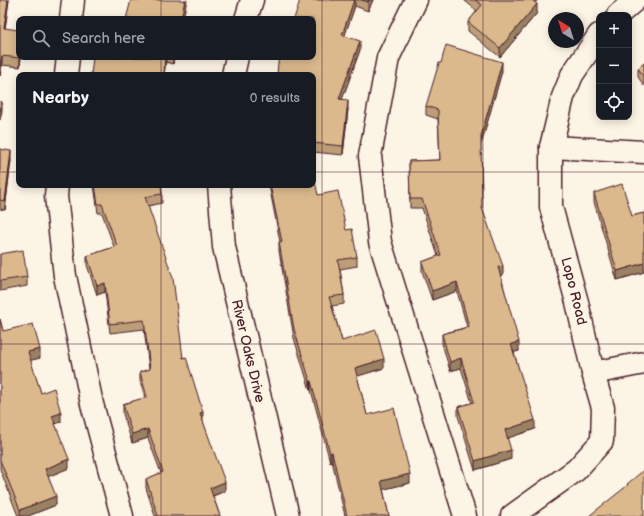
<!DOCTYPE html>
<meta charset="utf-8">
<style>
:root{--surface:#171b24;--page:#242831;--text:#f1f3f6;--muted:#9ea1a6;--line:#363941}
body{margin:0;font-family:"Balsamiq Sans",sans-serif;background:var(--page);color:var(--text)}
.controls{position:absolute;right:12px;top:12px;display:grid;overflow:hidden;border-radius:8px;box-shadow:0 2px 10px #0003}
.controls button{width:36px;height:36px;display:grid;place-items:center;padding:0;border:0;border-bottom:1px solid var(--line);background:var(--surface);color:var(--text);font:20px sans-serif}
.compass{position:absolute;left:548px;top:12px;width:36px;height:36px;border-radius:50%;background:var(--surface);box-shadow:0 2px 10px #0003;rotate:322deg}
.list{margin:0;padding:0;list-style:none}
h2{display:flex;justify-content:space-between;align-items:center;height:52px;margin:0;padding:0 16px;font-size:17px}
h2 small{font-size:13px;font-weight:400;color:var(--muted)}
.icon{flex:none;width:22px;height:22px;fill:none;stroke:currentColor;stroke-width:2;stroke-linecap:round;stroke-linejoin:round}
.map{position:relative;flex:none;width:644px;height:516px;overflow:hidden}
.search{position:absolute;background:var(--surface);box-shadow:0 2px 10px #0003;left:16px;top:16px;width:300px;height:44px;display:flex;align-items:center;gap:10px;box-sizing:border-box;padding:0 14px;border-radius:8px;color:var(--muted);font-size:15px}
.panel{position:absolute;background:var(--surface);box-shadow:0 2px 10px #0003;left:16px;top:72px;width:300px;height:116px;border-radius:8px}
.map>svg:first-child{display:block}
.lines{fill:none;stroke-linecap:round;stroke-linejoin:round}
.minor-casing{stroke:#4a1f2b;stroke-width:25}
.minor{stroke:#fcf5e5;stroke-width:22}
.wall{fill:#bc9f79;stroke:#4a1f2b}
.shaded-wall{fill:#998263;stroke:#4a1f2b}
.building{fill:#dbb98d;stroke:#4a1f2b}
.grid{fill:none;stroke:#4a1f2b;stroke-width:1;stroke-opacity:0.55}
.labels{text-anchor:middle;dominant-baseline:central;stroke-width:3;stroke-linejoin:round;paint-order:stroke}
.street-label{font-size:14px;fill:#4a1f2b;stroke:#fcf5e5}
</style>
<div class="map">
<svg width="644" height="516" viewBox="0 0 644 516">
<rect width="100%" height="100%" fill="#fcf5e5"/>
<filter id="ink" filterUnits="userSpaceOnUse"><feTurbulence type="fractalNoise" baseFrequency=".025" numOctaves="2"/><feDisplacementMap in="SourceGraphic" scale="8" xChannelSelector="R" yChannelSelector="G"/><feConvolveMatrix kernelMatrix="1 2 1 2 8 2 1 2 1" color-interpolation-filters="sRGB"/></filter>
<g filter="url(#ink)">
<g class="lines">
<defs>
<g id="minor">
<polyline points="416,0 388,58 370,156 380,242 465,516"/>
<polyline points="618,15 635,0"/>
<polyline points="71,19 73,0"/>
<polyline points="246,19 252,0"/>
<polyline points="66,75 68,57"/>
<polyline points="233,75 237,57"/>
<polyline points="551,147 644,152"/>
<polyline points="57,185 56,196 65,276 92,404 122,516"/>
<path id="s1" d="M219 185 224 247 288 516"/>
<polyline points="593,373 644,363"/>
<polyline points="512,516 576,470 602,441 603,408 593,373 577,302 551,207 551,147 563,97 572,75 599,35"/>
</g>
</defs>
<!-- minor casing -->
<use href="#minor" class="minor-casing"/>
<!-- minor -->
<use href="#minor" class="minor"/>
</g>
<!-- wall -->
<g class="wall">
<polygon points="0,0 9,0 5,28 19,57 21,57 20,67 2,65 0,76"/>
<polygon points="300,0 373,0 368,11 355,6 344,36 360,50 342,99 348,109 343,155 313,152 313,75"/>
<polygon points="464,0 538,0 535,2 537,13 500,57 468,31 468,22 477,11"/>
<polygon points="118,57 174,57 173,64 166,62 117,58"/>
<polygon points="644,63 644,86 638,77 638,68"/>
<polygon points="502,71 481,144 482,208 503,275 501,276 519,351 514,352 535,429 507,438 511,459 475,470 458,416 458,407 472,403 461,368 450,371 442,343 442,334 467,327 457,291 432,300 422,271 422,262 438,256 422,208 410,208 409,161 440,160 438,119 426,115 426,106"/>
<polygon points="0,149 11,160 5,210 0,209"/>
<polygon points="94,185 161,185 162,194 162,203 148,206 183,358 203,421 225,491 213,496 220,516 155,516 146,488 146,479 161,473 148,438 132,443 123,414 123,404 145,398 140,381 140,372 149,369 144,329 110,333 105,292 97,295 87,265 87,256 114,247 102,213 98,213"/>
<polygon points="269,185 313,185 318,195 346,230 357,257 357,266 340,269 344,295 344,304 332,306 342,341 384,368 357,376 367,415 410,483 383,489 389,516 345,516 332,461 330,462 311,390 310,390 294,338 279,251 279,242 280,242"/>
<polygon points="594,193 632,216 644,213 644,272 617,280 594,202"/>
<polygon points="0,254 27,277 27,286 0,291"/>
<polygon points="0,319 3,331 40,358 30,360 41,393 61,422 55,424 69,468 48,476 56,505 28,516 18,516 0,469"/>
</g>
<!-- shaded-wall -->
<g class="shaded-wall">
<polygon points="8,0 9,0 4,37 4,28"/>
<polygon points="185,0 187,0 183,19 181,19"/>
<polygon points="354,0 355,0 355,6 342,44 342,35"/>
<polygon points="369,0 373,0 368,11 368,2"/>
<polygon points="530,0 538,0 530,7"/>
<polygon points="537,4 537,13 500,57 500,48"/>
<polygon points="360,41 360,50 339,108 339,99"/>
<polygon points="2,56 2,65 0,76 0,67"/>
<polygon points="20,57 21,57 20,67"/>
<polygon points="165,57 166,62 164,75"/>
<polygon points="173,57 174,57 173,64"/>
<polygon points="502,62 502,71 481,145 481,136"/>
<polygon points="348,100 348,109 343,155 343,146"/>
<polygon points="2,102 2,111 0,120 0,111"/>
<polygon points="11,151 11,160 5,210 5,201"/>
<polygon points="644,263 644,272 617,280 617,271"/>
<polygon points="503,266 503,275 498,276 498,267"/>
<polygon points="457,282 457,291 432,300 432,291"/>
<polygon points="105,283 105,292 97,295 97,286"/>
<polygon points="519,342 519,351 511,353 511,344"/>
<polygon points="40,349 40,358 28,361 28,352"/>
<polygon points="461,358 461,368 450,371 450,362"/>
<polygon points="384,359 384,368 355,377 355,368"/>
<rect x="310" y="381" width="1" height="9"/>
<polygon points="203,412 203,421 200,413"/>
<polygon points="61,413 61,422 52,425 52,416"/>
<polygon points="535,420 535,429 505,439 505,430"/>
<polygon points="148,429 148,438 132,443 132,434"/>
<polygon points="511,450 511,459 475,470 475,461"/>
<polygon points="332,452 332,461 330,462 330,453"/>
<polygon points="69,459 69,468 45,478 45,469"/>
<polygon points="410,474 410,483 381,490 381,481"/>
<polygon points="225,482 225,491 210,497 210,488"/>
<polygon points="56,496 56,505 28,516 20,516 20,510"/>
</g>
<!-- building -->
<g class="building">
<polygon points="0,0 8,0 4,28 19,30 19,57 20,57 20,58 2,56 0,67"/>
<polygon points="131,0 185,0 181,19 126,19"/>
<polygon points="300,0 354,0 342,35 360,41 339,99 348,100 343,146 313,143 313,75 277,75 278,63 280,57 313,57 313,19 294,19"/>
<polygon points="362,0 369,0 368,2"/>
<polygon points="475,0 532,0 537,4 500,48 468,22 482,5"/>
<polygon points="446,45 502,62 481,136 482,208 503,266 498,267 519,342 511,344 535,420 505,430 511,450 475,461 458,407 474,402 461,358 450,362 442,334 469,327 457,282 432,291 422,262 441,255 422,199 410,199 409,161 440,160 438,110 426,106 439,63 441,63"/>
<polygon points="93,57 108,57 117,58 118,57 165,57 164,75 91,75"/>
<polygon points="644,63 644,77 638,68"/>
<polygon points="0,101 2,102 0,111"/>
<polygon points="0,149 11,151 5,201 0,200"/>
<polygon points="313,172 318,195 338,191 346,230 352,229 357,257 338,260 344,295 329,297 342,341 376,330 384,359 355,368 367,415 394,408 410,474 381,481 389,516 347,516 332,452 330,453 311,381 310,381 294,329 279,242 282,242 270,185 313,185"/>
<polygon points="622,184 632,216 644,213 644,263 617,271 594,193"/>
<polygon points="95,185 161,185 162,194 145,197 173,278 183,358 186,357 203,412 200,413 225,482 210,488 220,516 158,516 146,479 163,472 148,429 132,434 123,404 147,397 140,372 150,369 144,320 110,324 105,283 97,286 87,256 117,246 102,204 98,204"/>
<polygon points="23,250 27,277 0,281 0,254"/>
<polygon points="0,319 3,331 33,324 40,349 28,352 41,393 54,388 61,413 52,416 69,459 45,469 56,496 20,510 0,460"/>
<polygon points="644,470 644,516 589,516 628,485 627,484"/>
</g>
</g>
<!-- grid -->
<path class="grid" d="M161 0V19M322 0V516M483 0V516M161 57V75M0 172H19M313 172H644M161 185V516M0 344H644"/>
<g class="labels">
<!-- street labels -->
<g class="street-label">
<text transform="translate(574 291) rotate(76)">Lopo Road</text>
<text stroke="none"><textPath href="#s1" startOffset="169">River Oaks Drive</textPath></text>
</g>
</g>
</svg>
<div class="controls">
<button>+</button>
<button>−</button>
<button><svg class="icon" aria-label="locate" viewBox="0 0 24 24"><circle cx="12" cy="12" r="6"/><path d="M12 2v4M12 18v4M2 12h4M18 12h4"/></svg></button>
</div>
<svg class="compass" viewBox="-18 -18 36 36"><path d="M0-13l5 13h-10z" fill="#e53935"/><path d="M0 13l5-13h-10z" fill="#9ea1a6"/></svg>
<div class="search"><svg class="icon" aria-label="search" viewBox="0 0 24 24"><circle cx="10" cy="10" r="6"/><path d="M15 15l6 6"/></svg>Search here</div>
<section class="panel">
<h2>Nearby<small>0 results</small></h2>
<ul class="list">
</ul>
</section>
</div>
